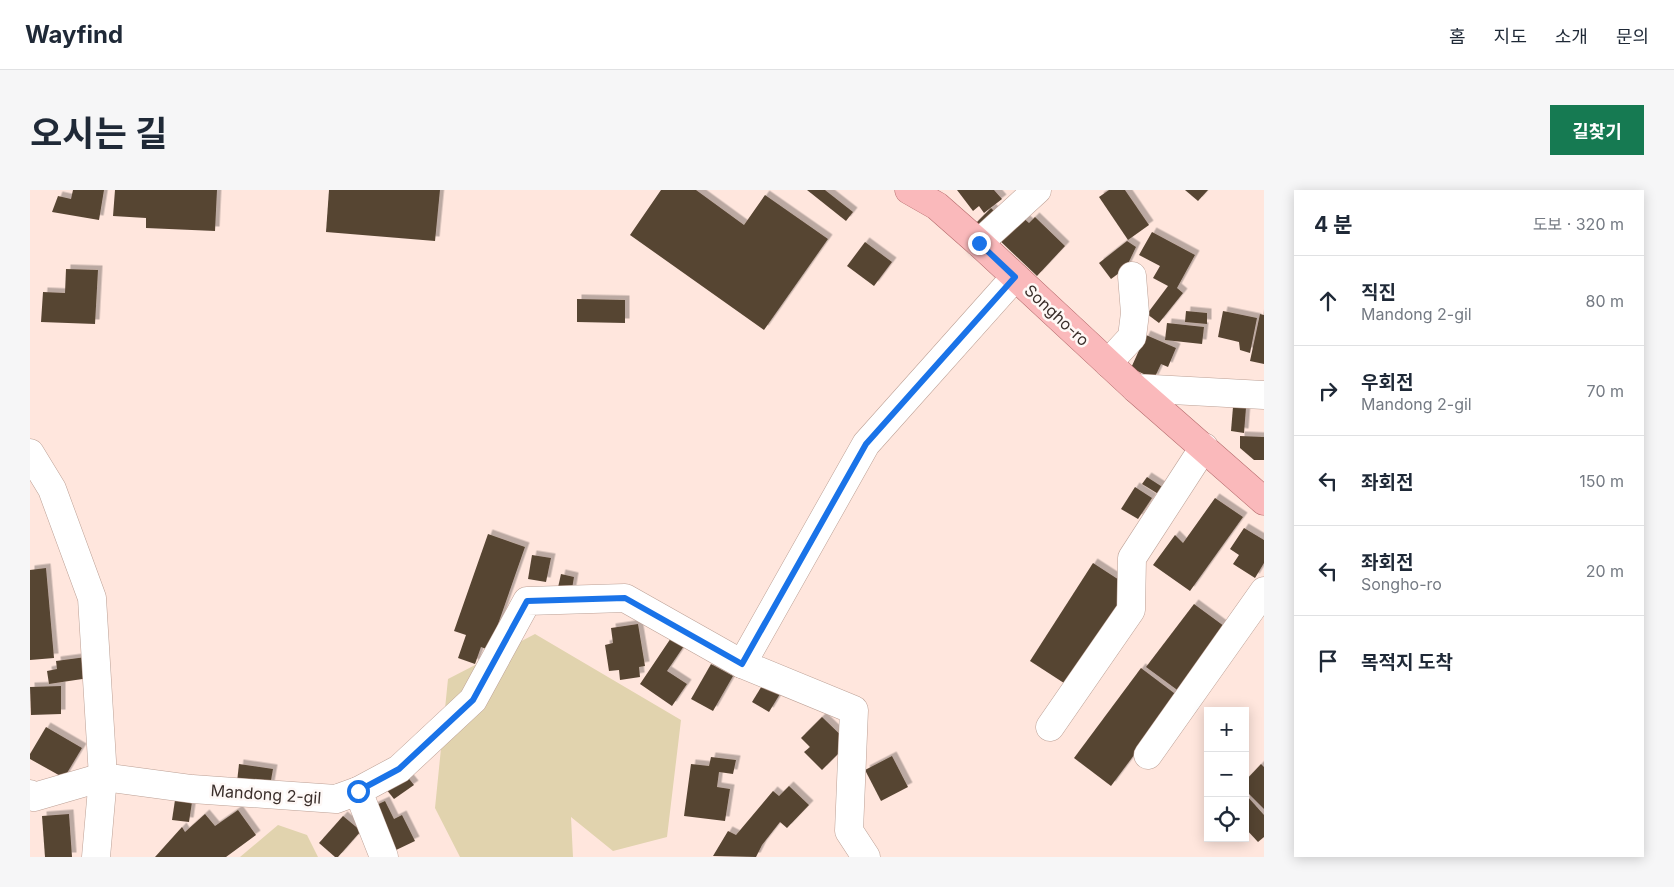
<!DOCTYPE html>
<html lang="ko">
<meta charset="utf-8">
<style>
:root{--surface:#fff;--page:#f6f6f7;--text:#1f2937;--muted:#747a83;--line:#e0e1e3;--accent:#167a52}
body{margin:0;font-family:Inter,"Noto Sans KR",sans-serif;background:var(--page);color:var(--text)}
.controls{position:absolute;right:15px;bottom:15px;display:grid;overflow:hidden;border-radius:0px;box-shadow:0 2px 12px #0003}
.controls button{width:45px;height:45px;display:grid;place-items:center;padding:0;border:0;border-bottom:1px solid var(--line);background:var(--surface);color:var(--text);font:25px sans-serif}
.stop{position:absolute;width:15px;height:15px;margin:-11px;border:4px solid #1a73e8;border-radius:50%;background:#fff}
.stop.end{background:#1a73e8;border-color:#fff;box-shadow:0 1px 5px #0008}
.list{margin:0;padding:0;list-style:none}
h2{display:flex;justify-content:space-between;align-items:center;height:65px;margin:0;padding:0 20px;font-size:21px}
h2 small{font-size:16px;font-weight:400;color:var(--muted)}
.list li{display:grid;grid-template-columns:32px 1fr auto;gap:15px;align-items:center;box-sizing:border-box;height:90px;padding:0 20px;border-top:1px solid var(--line)}
.list b{display:block;font-size:19px;white-space:nowrap}
.list p{margin:0;font-size:16px;white-space:nowrap;color:var(--muted)}
.list em{font-size:16px;font-style:normal;color:var(--muted)}
.icon{flex:none;width:28px;height:28px;fill:none;stroke:currentColor;stroke-width:2;stroke-linecap:round;stroke-linejoin:round}
.map{position:relative;flex:none;width:1234px;height:667px;overflow:hidden;border-radius:0px}
header{display:flex;align-items:center;gap:30px;box-sizing:border-box;height:70px;padding:0 25px;background:var(--surface);border-bottom:1px solid var(--line)}
header strong{font-size:24px}
nav{display:flex;gap:28px;margin-inline-start:auto;font-size:18px}
.intro{display:flex;align-items:center;justify-content:space-between;box-sizing:border-box;height:120px;padding:0 30px}
h1{margin:0;font-size:35px}
.button{padding:12px 22px;border-radius:0px;background:var(--accent);color:#fff;font-size:18px;font-weight:700}
main{display:flex;gap:30px;padding:0 30px}
aside{flex:1;background:var(--surface);border-radius:0px;box-shadow:0 2px 12px #0003}
.map>svg:first-child{display:block}
.green{fill:#e1d3ae}
.building{fill:#574533;filter:url(#shadow)}
.lines{fill:none;stroke-linecap:round;stroke-linejoin:round}
.minor-casing{stroke:#bca095;stroke-width:29}
.major-casing{stroke:#b46a6b;stroke-width:29}
.minor{stroke:#fff;stroke-width:28}
.major{stroke:#fab9bb;stroke-width:28}
.route{stroke:#1a73e8;stroke-width:6}
.labels{text-anchor:middle;dominant-baseline:central;stroke-width:5;stroke-linejoin:round;paint-order:stroke}
.street-label{font-size:16px;fill:#3a2e2a;stroke:#fef8f6}
</style>
<header>
<strong>Wayfind</strong>
<nav><a>홈</a><a>지도</a><a>소개</a><a>문의</a></nav>
</header>
<div class="intro"><h1>오시는 길</h1><a class="button">길찾기</a></div>
<main>
<div class="map">
<svg width="1234" height="667" viewBox="0 0 1234 667">
<defs>
<filter id="shadow"><feDropShadow dx="4.5" dy="-4.5" stdDeviation="0" flood-color="#0004"/></filter>
</defs>
<rect width="100%" height="100%" fill="#ffe6dd"/>
<!-- green -->
<g class="green">
<polygon points="505,444 651,530 637,647 583,661 541,627 543,667 430,667 405,618 418,489"/>
<polygon points="248,635 277,645 288,667 210,667"/>
</g>
<!-- building -->
<g class="building">
<polygon points="43,0 74,0 69,30 22,22 28,6 41,9"/>
<polygon points="85,0 187,0 185,41 116,38 116,28 83,26"/>
<polygon points="299,0 410,0 405,51 296,42"/>
<polygon points="631,0 666,0 714,35 735,5 798,49 734,140 600,45"/>
<polygon points="777,0 795,0 823,22 816,31"/>
<polygon points="927,0 964,0 972,9 954,23 949,16 943,21"/>
<polygon points="1079,0 1095,0 1119,35 1098,50 1069,7"/>
<polygon points="1155,0 1178,0 1168,11"/>
<polygon points="961,18 969,26 952,43 944,35"/>
<polygon points="989,24 999,33 1005,27 1035,56 1007,86 966,47"/>
<polygon points="1122,42 1165,65 1147,98 1153,103 1129,133 1117,124 1138,96 1123,88 1130,76 1109,65"/>
<polygon points="1097,51 1106,57 1096,78 1081,89 1069,73"/>
<polygon points="835,52 862,72 844,96 817,76"/>
<polygon points="36,79 68,80 65,134 11,132 13,102 35,103"/>
<polygon points="547,109 595,110 595,133 547,132"/>
<polygon points="1156,121 1177,123 1177,134 1155,132"/>
<polygon points="1193,121 1227,128 1220,163 1210,160 1209,152 1188,147"/>
<polygon points="1230,124 1234,125 1234,174 1220,171"/>
<polygon points="1137,133 1174,137 1172,154 1135,150"/>
<polygon points="1116,145 1146,158 1138,177 1131,174 1124,189 1101,178"/>
<polygon points="1203,217 1216,218 1214,243 1201,241"/>
<polygon points="1210,246 1234,247 1234,270 1224,270 1210,258"/>
<polygon points="1117,287 1134,298 1130,305 1112,294"/>
<polygon points="1105,297 1122,308 1108,329 1091,319"/>
<polygon points="1185,308 1213,327 1160,401 1123,375 1145,345 1153,353"/>
<polygon points="1214,338 1234,350 1234,373 1225,388 1203,374 1209,365 1200,359"/>
<polygon points="458,344 495,357 459,460 451,457 445,474 428,468 436,445 424,441"/>
<polygon points="502,365 521,368 516,392 498,389"/>
<polygon points="1063,373 1100,397 1037,495 1000,471"/>
<polygon points="16,378 24,468 0,470 0,380"/>
<polygon points="531,384 544,387 541,405 527,402"/>
<polygon points="1164,414 1198,439 1150,502 1116,477"/>
<polygon points="608,434 615,476 609,477 610,487 590,490 589,480 579,481 575,455 583,453 581,438"/>
<polygon points="643,445 656,453 637,481 657,494 642,516 610,494"/>
<polygon points="56,467 59,488 19,494 17,481 27,479 26,471"/>
<polygon points="681,474 703,486 683,521 661,509"/>
<polygon points="1111,478 1148,506 1081,596 1044,568"/>
<polygon points="733,494 750,504 739,522 722,512"/>
<polygon points="31,496 31,524 1,525 0,497"/>
<polygon points="792,527 819,553 792,580 774,562 780,557 771,548"/>
<polygon points="16,537 52,558 34,588 0,569 0,564"/>
<polygon points="862,566 878,597 851,611 835,580"/>
<polygon points="681,567 706,570 703,584 689,582 687,597 700,599 695,631 654,626 661,574 679,576"/>
<polygon points="209,574 243,579 240,596 207,592"/>
<polygon points="1231,574 1234,577 1234,619 1215,600 1215,591"/>
<polygon points="376,585 384,595 364,609 356,599"/>
<polygon points="759,596 779,615 757,638 750,632 732,655 726,667 683,666 698,641 706,645 743,601 749,606"/>
<polygon points="1217,606 1234,625 1234,647 1228,652 1215,638 1215,608"/>
<polygon points="145,610 162,612 159,632 142,630"/>
<polygon points="355,611 364,629 372,625 385,651 364,661 342,617"/>
<polygon points="208,620 226,645 196,667 125,667 152,637 155,642 175,624 185,636"/>
<polygon points="39,624 42,667 15,667 12,626"/>
<polygon points="313,626 331,641 308,667 305,667 289,653"/>
</g>
<g class="lines">
<defs>
<g id="minor">
<polyline points="949,53 1007,0"/>
<polyline points="1078,173 1102,147 1105,123 1102,86"/>
<polyline points="1105,198 1234,205"/>
<polyline points="0,263 22,299 62,408 73,587 162,599 306,609 328,601 369,579 443,510 497,411 595,408 712,474 824,520 819,641 836,667"/>
<polyline points="712,474 836,254 985,87"/>
<polyline points="1020,537 1101,420 1102,368 1174,257"/>
<polyline points="1118,565 1234,401"/>
<polyline points="328,601 354,667"/>
<polyline points="0,604 4,607 73,587 66,667"/>
</g>
<polyline id="major" points="879,0 907,16 949,53 1105,198 1234,311"/>
</defs>
<!-- minor casing -->
<use href="#minor" class="minor-casing"/>
<!-- major casing -->
<use href="#major" class="major-casing"/>
<!-- minor -->
<use href="#minor" class="minor"/>
<!-- major -->
<use href="#major" class="major"/>
</g>
<g class="lines">
<!-- route -->
<polyline class="route" points="328,601 369,579 443,510 497,411 595,408 712,474 836,254 985,87 949,53"/>
</g>
<g class="labels">
<!-- street labels -->
<g class="street-label">
<text transform="translate(1027 125) rotate(43)">Songho-ro</text>
<text transform="translate(236 604) rotate(4)">Mandong 2-gil</text>
</g>
</g>
</svg>
<div class="controls">
<button>+</button>
<button>−</button>
<button><svg class="icon" aria-label="locate" viewBox="0 0 24 24"><circle cx="12" cy="12" r="6"/><path d="M12 2v4M12 18v4M2 12h4M18 12h4"/></svg></button>
</div>
<div class="stop" style="left:328px;top:601px"></div>
<div class="stop end" style="left:949px;top:53px"></div>
</div>
<aside>
<h2>4 분<small>도보 · 320 m</small></h2>
<ul class="list">
<li><svg class="icon" aria-label="ahead" viewBox="0 0 24 24"><path d="M12 20V5M6 11l6-6 6 6"/></svg><div><b>직진</b><p>Mandong 2-gil</p></div><em>80 m</em></li>
<li><svg class="icon" aria-label="right" viewBox="0 0 24 24"><path d="M7 20v-9h11M14 6l5 5-5 5"/></svg><div><b>우회전</b><p>Mandong 2-gil</p></div><em>70 m</em></li>
<li><svg class="icon" aria-label="left" viewBox="0 0 24 24"><path d="M17 20v-9H6M10 6l-5 5 5 5"/></svg><div><b>좌회전</b></div><em>150 m</em></li>
<li><svg class="icon" aria-label="left" viewBox="0 0 24 24"><path d="M17 20v-9H6M10 6l-5 5 5 5"/></svg><div><b>좌회전</b><p>Songho-ro</p></div><em>20 m</em></li>
<li><svg class="icon" aria-label="arrive" viewBox="0 0 24 24"><path d="M6 21V4h12l-3 4 3 4H6"/></svg><div><b>목적지 도착</b></div></li>
</ul>
</aside>
</main>
